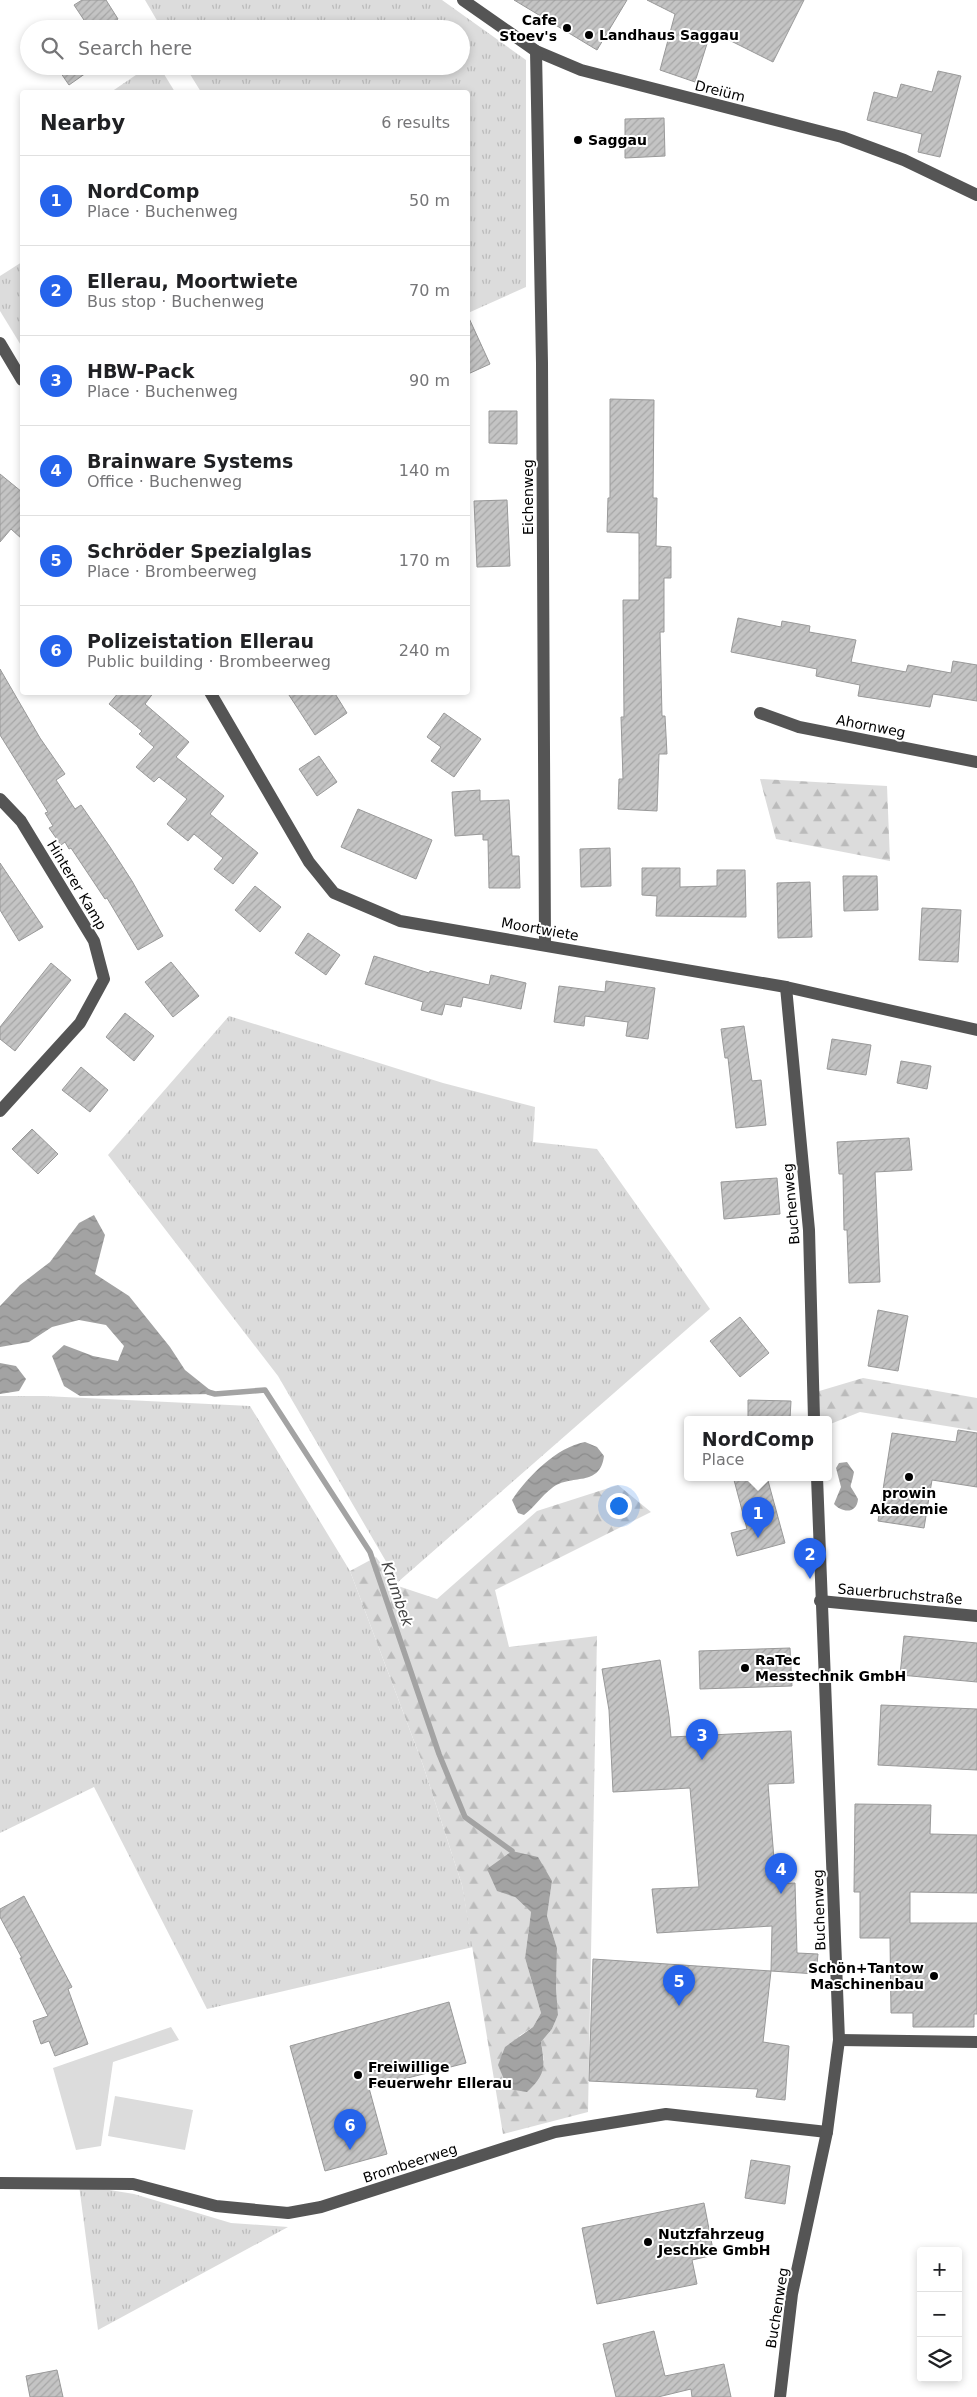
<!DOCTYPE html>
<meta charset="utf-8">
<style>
:root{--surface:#fff;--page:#f6f6f6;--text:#202124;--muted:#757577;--line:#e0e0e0;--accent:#2563eb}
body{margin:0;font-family:"DejaVu Sans",sans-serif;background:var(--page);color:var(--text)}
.controls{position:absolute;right:15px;bottom:15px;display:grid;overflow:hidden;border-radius:5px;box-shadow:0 2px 8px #0003}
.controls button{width:45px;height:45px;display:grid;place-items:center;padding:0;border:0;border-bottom:1px solid var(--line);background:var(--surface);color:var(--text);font:25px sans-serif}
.you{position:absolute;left:618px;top:1505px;width:18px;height:18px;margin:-12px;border:4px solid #fff;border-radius:50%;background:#1a73e8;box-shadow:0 0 0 8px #1a73e833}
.badge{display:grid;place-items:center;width:32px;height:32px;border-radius:50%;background:var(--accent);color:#fff;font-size:16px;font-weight:700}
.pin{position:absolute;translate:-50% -41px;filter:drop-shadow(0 1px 2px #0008)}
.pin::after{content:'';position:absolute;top:26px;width:18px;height:15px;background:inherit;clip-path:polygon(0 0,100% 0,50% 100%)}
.popup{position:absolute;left:684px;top:1416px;width:148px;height:65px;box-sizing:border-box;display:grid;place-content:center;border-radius:5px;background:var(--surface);filter:drop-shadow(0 1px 4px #0005);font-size:16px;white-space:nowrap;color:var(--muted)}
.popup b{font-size:19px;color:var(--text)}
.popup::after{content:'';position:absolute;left:50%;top:100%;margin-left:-10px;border:10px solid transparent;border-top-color:var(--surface)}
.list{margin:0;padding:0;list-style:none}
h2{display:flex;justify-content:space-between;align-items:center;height:65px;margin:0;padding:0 20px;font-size:21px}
h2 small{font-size:16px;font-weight:400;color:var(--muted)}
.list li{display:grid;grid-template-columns:32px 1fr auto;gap:15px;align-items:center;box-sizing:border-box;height:90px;padding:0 20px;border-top:1px solid var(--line)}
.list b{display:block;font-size:19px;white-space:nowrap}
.list p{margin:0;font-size:16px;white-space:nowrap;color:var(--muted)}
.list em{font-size:16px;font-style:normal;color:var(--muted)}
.icon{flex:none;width:28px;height:28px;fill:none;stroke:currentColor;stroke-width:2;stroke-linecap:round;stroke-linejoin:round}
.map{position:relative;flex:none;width:977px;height:2397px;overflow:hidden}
.search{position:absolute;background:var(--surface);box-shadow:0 2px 8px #0003;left:20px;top:20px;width:450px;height:55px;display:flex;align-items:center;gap:12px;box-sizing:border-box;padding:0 18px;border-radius:28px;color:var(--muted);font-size:19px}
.panel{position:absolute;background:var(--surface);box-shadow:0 2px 8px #0003;left:20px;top:90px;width:450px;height:605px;border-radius:5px}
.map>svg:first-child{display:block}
.grass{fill:url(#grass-tufts)}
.forest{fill:url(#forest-firs);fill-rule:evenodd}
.park{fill:#dcdcdc}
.water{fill:url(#water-waves)}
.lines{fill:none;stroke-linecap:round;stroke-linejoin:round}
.stream{stroke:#a3a3a3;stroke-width:5.5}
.building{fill:url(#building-hatch);stroke:#999}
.minor{stroke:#555;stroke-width:12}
.poi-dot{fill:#000;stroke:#fff;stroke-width:2}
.labels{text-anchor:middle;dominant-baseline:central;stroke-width:4;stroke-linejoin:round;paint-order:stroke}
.poi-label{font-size:14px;font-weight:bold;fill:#000;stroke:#fff;text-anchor:start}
.street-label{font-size:14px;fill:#000;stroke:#fff}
.water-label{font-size:15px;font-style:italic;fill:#444;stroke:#fff}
</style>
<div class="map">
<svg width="977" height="2397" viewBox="0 0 977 2397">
<defs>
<pattern id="grass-tufts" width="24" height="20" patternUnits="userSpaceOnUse" patternTransform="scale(1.25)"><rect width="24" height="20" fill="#dcdcdc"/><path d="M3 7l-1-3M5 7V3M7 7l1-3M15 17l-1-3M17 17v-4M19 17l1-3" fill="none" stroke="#bbb"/></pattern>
<pattern id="forest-firs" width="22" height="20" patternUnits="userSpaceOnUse" patternTransform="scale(1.25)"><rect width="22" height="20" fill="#dcdcdc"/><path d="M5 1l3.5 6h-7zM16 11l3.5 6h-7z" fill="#bbb"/></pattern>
<pattern id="water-waves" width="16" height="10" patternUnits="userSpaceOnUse" patternTransform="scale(1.25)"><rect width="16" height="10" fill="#a3a3a3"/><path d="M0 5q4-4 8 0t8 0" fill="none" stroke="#8b8b8b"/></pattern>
<pattern id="building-hatch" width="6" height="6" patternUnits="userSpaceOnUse" patternTransform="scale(1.25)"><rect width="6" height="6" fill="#c4c4c4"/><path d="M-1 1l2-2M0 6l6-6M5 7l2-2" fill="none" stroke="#a7a7a7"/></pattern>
</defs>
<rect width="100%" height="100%" fill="#fff"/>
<!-- grass -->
<g class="grass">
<polygon points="145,0 442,0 526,60 526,287 468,313 468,92 201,92 185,66 461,66 461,29 162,29"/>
<polygon points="149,66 159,66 175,92 111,92"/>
<polygon points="22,262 22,347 0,311 0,276"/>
<polygon points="229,1016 443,1083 535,1107 533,1142 597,1149 710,1309 398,1582 278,1376 108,1155"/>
<polygon points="0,1396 44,1396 250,1406 350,1571 423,1765 462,1885 473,1947 207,2009 94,1787 0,1833"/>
<polygon points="79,2185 134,2194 231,2223 288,2227 98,2330"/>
</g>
<!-- forest -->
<g class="forest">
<polygon points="760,779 887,786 890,861 776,839"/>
<polygon points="863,1378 977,1398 977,1431 860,1412 828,1425 828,1419 816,1419 816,1392"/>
<path d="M618 1485 651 1512 495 1590 509 1647 597 1636 588 2112 503 2134 462 1885 423 1765 350 1571 376 1557 398 1586 437 1599 537 1511ZM552 1881 547 1916 557 1948 556 1988 558 2015 552 2029 541 2042 544 2061 519 2036 533 2027 541 2013 525 1958 531 1912 515 1897Z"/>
</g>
<!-- park -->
<g class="park">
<polygon points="171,2027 179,2040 113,2062 101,2146 76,2150 53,2068"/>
<polygon points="115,2096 193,2110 185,2150 108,2136"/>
</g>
<!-- water -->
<g class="water">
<polygon points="94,1215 105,1235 95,1274 129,1296 170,1347 185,1370 215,1394 80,1396 64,1386 52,1356 64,1345 93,1356 118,1361 124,1346 106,1325 79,1320 52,1327 29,1342 0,1347 0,1306 20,1285 50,1262 79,1223"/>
<polygon points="0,1363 16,1366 26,1379 19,1391 0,1394"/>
<path d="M585 1442 597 1447 604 1456C600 1488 571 1473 552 1488 541 1496 535 1507 524 1515L518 1513 512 1500C528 1476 557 1447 585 1442Z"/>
<path d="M847 1462 854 1472C850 1493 848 1480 858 1499 857 1514 842 1513 834 1504L841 1487 836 1468 839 1463Z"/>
<path d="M512 1851 538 1857 552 1881 547 1916 557 1948 556 1988 558 2015 552 2029 541 2042C545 2067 546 2074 527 2092L508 2089 498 2065 505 2047 533 2027 541 2013 525 1958 531 1912 515 1897 497 1891 487 1869Z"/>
</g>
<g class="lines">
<!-- stream -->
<polyline class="stream" points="208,1392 215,1394 265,1390 370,1552 439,1754 465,1817 512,1851"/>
</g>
<!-- building -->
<g class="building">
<polygon points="82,0 106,0 118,19 104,29 90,29 74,5"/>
<polygon points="514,0 627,0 597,50"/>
<polygon points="647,0 804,0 773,62 711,31 695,82 660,70 675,14"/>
<polygon points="56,66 96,66 69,85"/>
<polygon points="938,71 961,76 940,157 918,152 922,134 867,120 874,92 897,98 901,84 932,92"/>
<polygon points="664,118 665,156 625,158 625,119"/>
<polygon points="468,316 490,364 468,374"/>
<polygon points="610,399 654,400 653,498 657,498 656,546 671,547 671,578 664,578 664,632 660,632 662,716 665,716 667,754 659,754 657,811 618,809 619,779 623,779 621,717 624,717 623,600 639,600 639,533 607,532 608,498 610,498"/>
<polygon points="489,411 517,411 517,444 489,443"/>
<polygon points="0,474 22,492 22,539 11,529 0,542"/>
<polygon points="507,500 510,566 477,567 474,501"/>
<polygon points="738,618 781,627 782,621 810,626 809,632 856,640 851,662 906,672 908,665 951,673 953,661 977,665 977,701 933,694 930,707 858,696 860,685 816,676 817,669 731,652"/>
<polygon points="0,669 40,738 65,774 56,780 75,809 81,805 110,847 132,881 163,936 138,950 107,898 105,899 71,848 69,849 65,842 61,845 49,828 53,826 45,813 48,812 0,735"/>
<polygon points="119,692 154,692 145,704 189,742 176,757 224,796 210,814 258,853 233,884 214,869 223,858 194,834 188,841 167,824 187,799 159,777 154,782 136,767 154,747 139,734 142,731 109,704"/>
<polygon points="287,692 334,692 347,713 315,735"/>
<polygon points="444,713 481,739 454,777 431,761 441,747 427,737"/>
<polygon points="319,756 337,782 317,796 299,769"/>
<polygon points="480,790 480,801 509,800 512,856 519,856 520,888 489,888 488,840 483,840 483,834 455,836 452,792"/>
<polygon points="358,809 432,840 416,879 341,847"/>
<polygon points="610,848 611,886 581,887 580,849"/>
<polygon points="0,863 43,927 19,941 0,910"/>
<polygon points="642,868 680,868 680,887 717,886 717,870 745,870 746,917 656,916 657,896 642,895"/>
<polygon points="843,876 877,876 878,910 844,911"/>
<polygon points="810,882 812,937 778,938 777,883"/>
<polygon points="255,886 281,907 260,932 235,910"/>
<polygon points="922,908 961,910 958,962 919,960"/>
<polygon points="308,933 340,955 326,975 295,953"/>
<polygon points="374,956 429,973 430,971 489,985 491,975 526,983 521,1009 463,997 461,1007 445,1004 442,1015 421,1010 423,1002 365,984"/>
<polygon points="171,962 199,996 173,1017 145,982"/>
<polygon points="51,963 71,980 15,1051 0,1039 0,1027"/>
<polygon points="606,981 655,988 648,1039 626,1036 628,1022 585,1016 584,1026 554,1022 559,986 605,992"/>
<polygon points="125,1013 154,1036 134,1061 106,1037"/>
<polygon points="744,1026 752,1081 761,1080 766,1125 736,1128 728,1058 725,1058 721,1029"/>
<polygon points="832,1039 871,1045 866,1075 827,1069"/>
<polygon points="901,1061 931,1066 927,1089 897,1083"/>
<polygon points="81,1067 108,1090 90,1112 62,1090"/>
<polygon points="32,1129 58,1154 38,1174 12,1149"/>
<polygon points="909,1138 912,1170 875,1172 880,1282 849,1283 847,1230 844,1230 843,1174 839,1174 837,1142"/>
<polygon points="777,1178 780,1214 724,1219 721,1182"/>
<polygon points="878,1310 908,1316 898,1371 868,1366"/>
<polygon points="740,1317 769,1353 740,1377 710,1341"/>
<polygon points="748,1400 791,1401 790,1419 748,1419"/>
<polygon points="958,1430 977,1433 977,1487 932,1480 924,1528 878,1521 892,1433 956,1442"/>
<polygon points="747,1477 767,1477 785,1543 737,1556 731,1533 747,1529 734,1480"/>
<polygon points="904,1636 977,1643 977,1682 900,1675"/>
<polygon points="790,1648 792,1686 700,1689 699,1651"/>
<polygon points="660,1660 669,1716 671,1737 791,1731 794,1783 768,1784 776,1884 795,1883 797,1953 818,1954 816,1974 771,1971 772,1926 657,1933 652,1889 699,1887 690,1788 613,1792 609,1710 602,1669"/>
<polygon points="881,1705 977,1709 977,1770 878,1765"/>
<polygon points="855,1804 931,1805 930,1834 977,1835 977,1893 910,1892 910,1923 977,1923 977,2014 974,2014 974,2027 913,2027 913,2013 891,2013 890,1938 860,1938 860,1892 854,1892"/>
<polygon points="24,1896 72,1987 68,1989 88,2044 55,2056 49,2041 41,2044 33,2021 48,2016 20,1958 22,1958 0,1917 0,1909"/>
<polygon points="593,1959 771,1971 763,2042 789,2046 785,2100 756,2097 758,2089 589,2081"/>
<polygon points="449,2002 466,2063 369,2088 387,2154 325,2171 290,2046"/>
<polygon points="751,2160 790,2166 785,2204 745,2198"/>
<polygon points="704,2203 714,2255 692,2260 697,2284 597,2304 582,2228"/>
<polygon points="654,2331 665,2376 724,2364 731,2397 692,2397 691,2389 658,2397 616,2397 603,2344"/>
<polygon points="57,2370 63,2397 30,2397 26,2376"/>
</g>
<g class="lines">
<!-- minor -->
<g class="minor">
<polyline points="463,0 536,51 581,70 842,137 904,160 977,195"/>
<polyline points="536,51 542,363 545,944"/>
<polyline points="0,343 22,380"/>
<polyline points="210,692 309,862 334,893 400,921 786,987 977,1030"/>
<polyline points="760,713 799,727 977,762"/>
<polyline points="0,799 21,821 94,941 104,979 80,1023 0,1111"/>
<polyline points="786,987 809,1230 814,1419"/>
<polyline points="820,1601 977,1616"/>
<polyline points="839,2040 977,2042"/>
<polyline points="0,2183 133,2184 216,2206 288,2213 321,2207 555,2132 666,2114 827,2132"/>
<polyline points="780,2397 792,2294 827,2132 839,2040 817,1477"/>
</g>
</g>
<!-- markers -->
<g class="poi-dot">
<circle cx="567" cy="28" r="5"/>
<circle cx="589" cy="35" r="5"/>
<circle cx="578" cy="140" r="5"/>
<circle cx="909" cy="1477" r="5"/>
<circle cx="745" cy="1668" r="5"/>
<circle cx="934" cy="1976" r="5"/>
<circle cx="358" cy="2075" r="5"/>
<circle cx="648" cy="2242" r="5"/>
</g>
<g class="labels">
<!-- poi labels -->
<g class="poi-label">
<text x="557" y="20" text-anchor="end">Cafe<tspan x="557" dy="16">Stoev's</tspan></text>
<text x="599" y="35">Landhaus Saggau</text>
<text x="588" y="140">Saggau</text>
<text x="909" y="1493" text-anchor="middle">prowin<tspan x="909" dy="16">Akademie</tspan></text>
<text x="755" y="1660">RaTec<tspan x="755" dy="16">Messtechnik GmbH</tspan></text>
<text x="924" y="1968" text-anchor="end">Schön+Tantow<tspan x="924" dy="16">Maschinenbau</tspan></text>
<text x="368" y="2067">Freiwillige<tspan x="368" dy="16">Feuerwehr Ellerau</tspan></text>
<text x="658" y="2234">Nutzfahrzeug<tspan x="658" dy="16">Jeschke GmbH</tspan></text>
</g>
<!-- street labels -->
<g class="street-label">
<text transform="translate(720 91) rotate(14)">Dreiüm</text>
<text transform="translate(528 497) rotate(-90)">Eichenweg</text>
<text transform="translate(871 726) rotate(11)">Ahornweg</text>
<text transform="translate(77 885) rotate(59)">Hinterer Kamp</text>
<text transform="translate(540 929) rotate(10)">Moortwiete</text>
<text transform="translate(791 1204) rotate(-95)">Buchenweg</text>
<text transform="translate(900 1594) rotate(5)">Sauerbruchstraße</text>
<text transform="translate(819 1910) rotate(-92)">Buchenweg</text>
<text transform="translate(410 2163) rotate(-18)">Brombeerweg</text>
<text transform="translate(777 2308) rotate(-81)">Buchenweg</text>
</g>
<!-- water labels -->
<g class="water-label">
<text transform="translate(397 1594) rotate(71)">Krumbek</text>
</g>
</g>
</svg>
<div class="controls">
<button>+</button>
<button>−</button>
<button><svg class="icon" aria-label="layers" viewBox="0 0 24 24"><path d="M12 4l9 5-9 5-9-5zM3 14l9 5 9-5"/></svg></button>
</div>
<div class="you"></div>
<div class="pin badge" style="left:758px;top:1538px">1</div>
<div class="popup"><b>NordComp</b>Place</div>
<div class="pin badge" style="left:810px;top:1579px">2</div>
<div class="pin badge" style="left:702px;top:1760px">3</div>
<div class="pin badge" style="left:781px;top:1894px">4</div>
<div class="pin badge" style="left:679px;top:2006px">5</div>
<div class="pin badge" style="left:350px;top:2150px">6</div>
<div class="search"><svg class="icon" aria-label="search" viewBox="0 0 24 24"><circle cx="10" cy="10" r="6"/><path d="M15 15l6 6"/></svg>Search here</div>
<section class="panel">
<h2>Nearby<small>6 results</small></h2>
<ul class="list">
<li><span class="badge">1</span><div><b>NordComp</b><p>Place · Buchenweg</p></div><em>50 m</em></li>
<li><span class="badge">2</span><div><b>Ellerau, Moortwiete</b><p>Bus stop · Buchenweg</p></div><em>70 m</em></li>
<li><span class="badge">3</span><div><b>HBW-Pack</b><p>Place · Buchenweg</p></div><em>90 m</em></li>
<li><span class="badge">4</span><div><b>Brainware Systems</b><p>Office · Buchenweg</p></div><em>140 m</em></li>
<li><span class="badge">5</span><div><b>Schröder Spezialglas</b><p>Place · Brombeerweg</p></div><em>170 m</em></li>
<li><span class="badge">6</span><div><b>Polizeistation Ellerau</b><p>Public building · Brombeerweg</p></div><em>240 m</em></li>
</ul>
</section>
</div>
